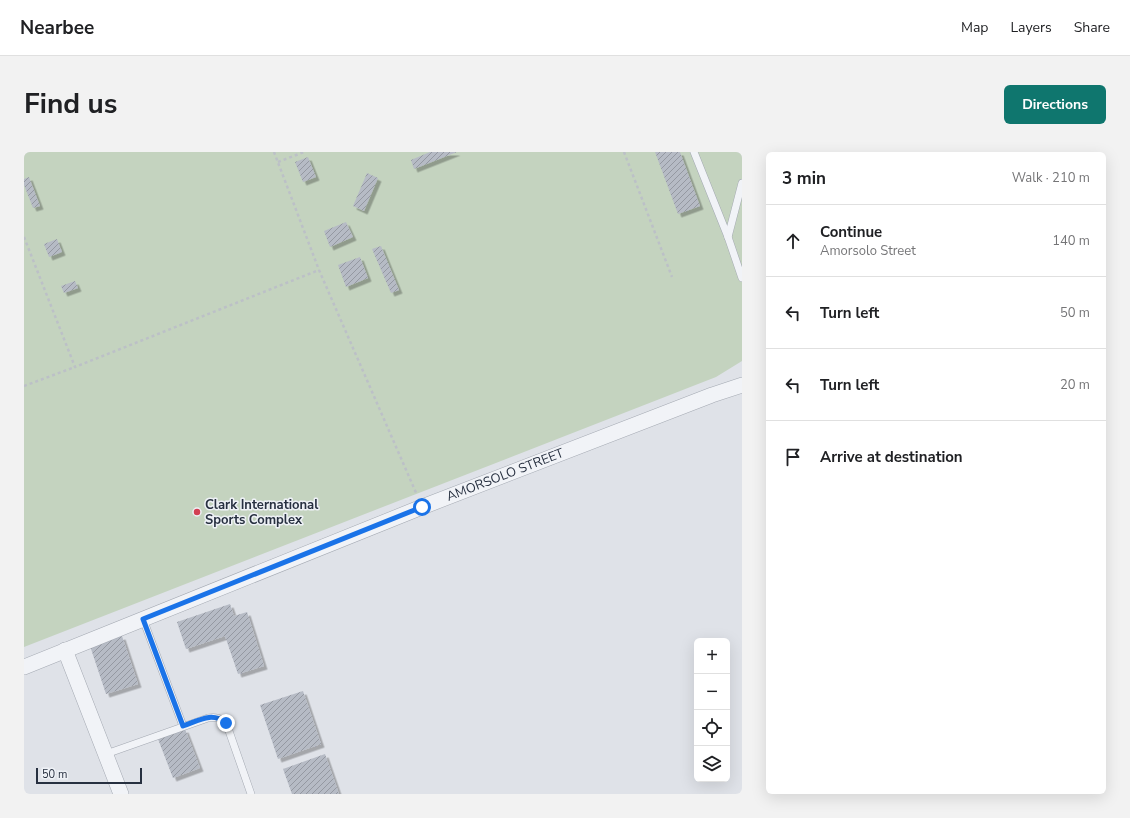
<!DOCTYPE html>
<meta charset="utf-8">
<style>
:root{--surface:#fff;--page:#f2f2f2;--text:#202124;--muted:#757577;--line:#e0e0e0;--accent:#0f766e}
body{margin:0;font-family:"Nunito Sans",sans-serif;background:var(--page);color:var(--text)}
.controls{position:absolute;right:12px;bottom:12px;display:grid;overflow:hidden;border-radius:6px;box-shadow:0 4px 16px #0002}
.controls button{width:36px;height:36px;display:grid;place-items:center;padding:0;border:0;border-bottom:1px solid var(--line);background:var(--surface);color:var(--text);font:20px sans-serif}
.scale{position:absolute;left:12px;bottom:10px;width:106px;box-sizing:border-box;padding-left:4px;border:2px solid #273040;border-top:0;font-size:11px;line-height:14px;white-space:nowrap;color:#273040;-webkit-text-stroke:3px #eef1f6;paint-order:stroke}
.stop{position:absolute;width:12px;height:12px;margin:-9px;border:3px solid #1a73e8;border-radius:50%;background:#fff}
.stop.end{background:#1a73e8;border-color:#fff;box-shadow:0 1px 4px #0008}
.list{margin:0;padding:0;list-style:none}
h2{display:flex;justify-content:space-between;align-items:center;height:52px;margin:0;padding:0 16px;font-size:17px}
h2 small{font-size:13px;font-weight:400;color:var(--muted)}
.list li{display:grid;grid-template-columns:26px 1fr auto;gap:12px;align-items:center;box-sizing:border-box;height:72px;padding:0 16px;border-top:1px solid var(--line)}
.list b{display:block;font-size:15px;white-space:nowrap}
.list p{margin:0;font-size:13px;white-space:nowrap;color:var(--muted)}
.list em{font-size:13px;font-style:normal;color:var(--muted)}
.icon{flex:none;width:22px;height:22px;fill:none;stroke:currentColor;stroke-width:2;stroke-linecap:round;stroke-linejoin:round}
.map{position:relative;flex:none;width:718px;height:642px;overflow:hidden;border-radius:6px}
header{display:flex;align-items:center;gap:24px;box-sizing:border-box;height:56px;padding:0 20px;background:var(--surface);border-bottom:1px solid var(--line)}
header strong{font-size:19px}
nav{display:flex;gap:22px;margin-inline-start:auto;font-size:14px}
.intro{display:flex;align-items:center;justify-content:space-between;box-sizing:border-box;height:96px;padding:0 24px}
h1{margin:0;font-size:28px}
.button{padding:10px 18px;border-radius:6px;background:var(--accent);color:#fff;font-size:14px;font-weight:700}
main{display:flex;gap:24px;padding:0 24px}
aside{flex:1;background:var(--surface);border-radius:6px;box-shadow:0 4px 16px #0002}
.map>svg:first-child{display:block}
.park{fill:#c4d3bf}
.building{fill:url(#building-hatch);filter:url(#shadow)}
.lines{fill:none;stroke-linecap:round;stroke-linejoin:round}
.lane-casing{stroke:#a4a9b2;stroke-width:8}
.street-casing{stroke:#a4a9b2;stroke-width:16}
.path{stroke:#bcc0c7;stroke-width:2.5;stroke-dasharray:3 3;stroke-linecap:butt}
.lane{stroke:#f1f3f7;stroke-width:7}
.street{stroke:#f1f3f7;stroke-width:15}
.route{stroke:#1a73e8;stroke-width:5}
.poi-dot{fill:#d23f52;stroke:#eef1f6;stroke-width:1.5}
.labels{text-anchor:middle;dominant-baseline:central;stroke-width:3;stroke-linejoin:round;paint-order:stroke}
.street-label{font-size:13px;fill:#273040;stroke:#eef1f6}
.poi-label{font-size:13px;font-weight:bold;fill:#273040;stroke:#eef1f6;text-anchor:start}
</style>
<header>
<strong>Nearbee</strong>
<nav><a>Map</a><a>Layers</a><a>Share</a></nav>
</header>
<div class="intro"><h1>Find us</h1><a class="button">Directions</a></div>
<main>
<div class="map">
<svg width="718" height="642" viewBox="0 0 718 642">
<defs>
<pattern id="building-hatch" width="6" height="6" patternUnits="userSpaceOnUse"><rect width="6" height="6" fill="#b6bbc5"/><path d="M-1 1l2-2M0 6l6-6M5 7l2-2" fill="none" stroke="#9498a1"/></pattern>
<filter id="shadow"><feDropShadow dx="3.5" dy="3.5" stdDeviation="0" flood-color="#0004"/></filter>
</defs>
<rect width="100%" height="100%" fill="#dfe2e8"/>
<!-- park -->
<polygon class="park" points="0,0 718,0 718,209 692,225 0,495"/>
<!-- building -->
<g class="building">
<polygon points="406,0 433,0 390,17 387,8"/>
<polygon points="631,0 656,0 676,54 654,62"/>
<polygon points="284,5 292,25 279,30 271,10"/>
<polygon points="343,21 354,26 340,59 329,54"/>
<polygon points="5,25 16,54 9,56 0,33 0,27"/>
<polygon points="322,70 329,85 306,95 300,79"/>
<polygon points="33,87 38,100 25,105 20,92"/>
<polygon points="357,94 375,138 367,141 348,97"/>
<polygon points="336,105 344,126 322,135 314,113"/>
<polygon points="51,129 54,136 40,141 37,134"/>
<polygon points="206,452 210,464 223,460 240,514 214,522 201,484 162,497 153,470"/>
<polygon points="98,484 114,532 82,542 66,494"/>
<polygon points="279,539 297,592 254,607 236,553"/>
<polygon points="161,577 176,616 149,626 134,587"/>
<polygon points="301,602 315,642 268,642 259,617"/>
</g>
<g class="lines">
<defs>
<g id="lane">
<polyline points="670,0 704,85 718,126"/>
<polyline points="704,85 718,31"/>
<polyline points="119,467 159,574"/>
<path d="M82 602 184 566C196 564 200 568 205 579L227 642"/>
</g>
<g id="street">
<polyline points="41,498 97,642"/>
<path id="s1" d="M0 515 398 355 688 243 718 233"/>
</g>
</defs>
<!-- lane casing -->
<use href="#lane" class="lane-casing"/>
<!-- street casing -->
<use href="#street" class="street-casing"/>
<!-- path -->
<g class="path">
<polyline points="250,0 295,118 393,343"/>
<polyline points="600,0 648,125"/>
<polyline points="254,10 280,0"/>
<polyline points="0,85 51,215 295,118"/>
<polyline points="0,234 51,215"/>
</g>
<!-- lane -->
<use href="#lane" class="lane"/>
<!-- street -->
<use href="#street" class="street"/>
</g>
<g class="lines">
<!-- route -->
<path class="route" d="M202 571C188 559 174 569 159 574L119 467 398 355"/>
</g>
<!-- markers -->
<circle class="poi-dot" cx="173" cy="360" r="4"/>
<g class="labels">
<!-- street labels -->
<g class="street-label">
<text stroke="none"><textPath href="#s1" startOffset="518">AMORSOLO STREET</textPath></text>
</g>
<!-- poi labels -->
<g class="poi-label">
<text x="181" y="353">Clark International<tspan x="181" dy="15">Sports Complex</tspan></text>
</g>
</g>
</svg>
<div class="controls">
<button>+</button>
<button>−</button>
<button><svg class="icon" aria-label="locate" viewBox="0 0 24 24"><circle cx="12" cy="12" r="6"/><path d="M12 2v4M12 18v4M2 12h4M18 12h4"/></svg></button>
<button><svg class="icon" aria-label="layers" viewBox="0 0 24 24"><path d="M12 4l9 5-9 5-9-5zM3 14l9 5 9-5"/></svg></button>
</div>
<div class="scale">50 m</div>
<div class="stop" style="left:398px;top:355px"></div>
<div class="stop end" style="left:202px;top:571px"></div>
</div>
<aside>
<h2>3 min<small>Walk · 210 m</small></h2>
<ul class="list">
<li><svg class="icon" aria-label="ahead" viewBox="0 0 24 24"><path d="M12 20V5M6 11l6-6 6 6"/></svg><div><b>Continue</b><p>Amorsolo Street</p></div><em>140 m</em></li>
<li><svg class="icon" aria-label="left" viewBox="0 0 24 24"><path d="M17 20v-9H6M10 6l-5 5 5 5"/></svg><div><b>Turn left</b></div><em>50 m</em></li>
<li><svg class="icon" aria-label="left" viewBox="0 0 24 24"><path d="M17 20v-9H6M10 6l-5 5 5 5"/></svg><div><b>Turn left</b></div><em>20 m</em></li>
<li><svg class="icon" aria-label="arrive" viewBox="0 0 24 24"><path d="M6 21V4h12l-3 4 3 4H6"/></svg><div><b>Arrive at destination</b></div></li>
</ul>
</aside>
</main>
